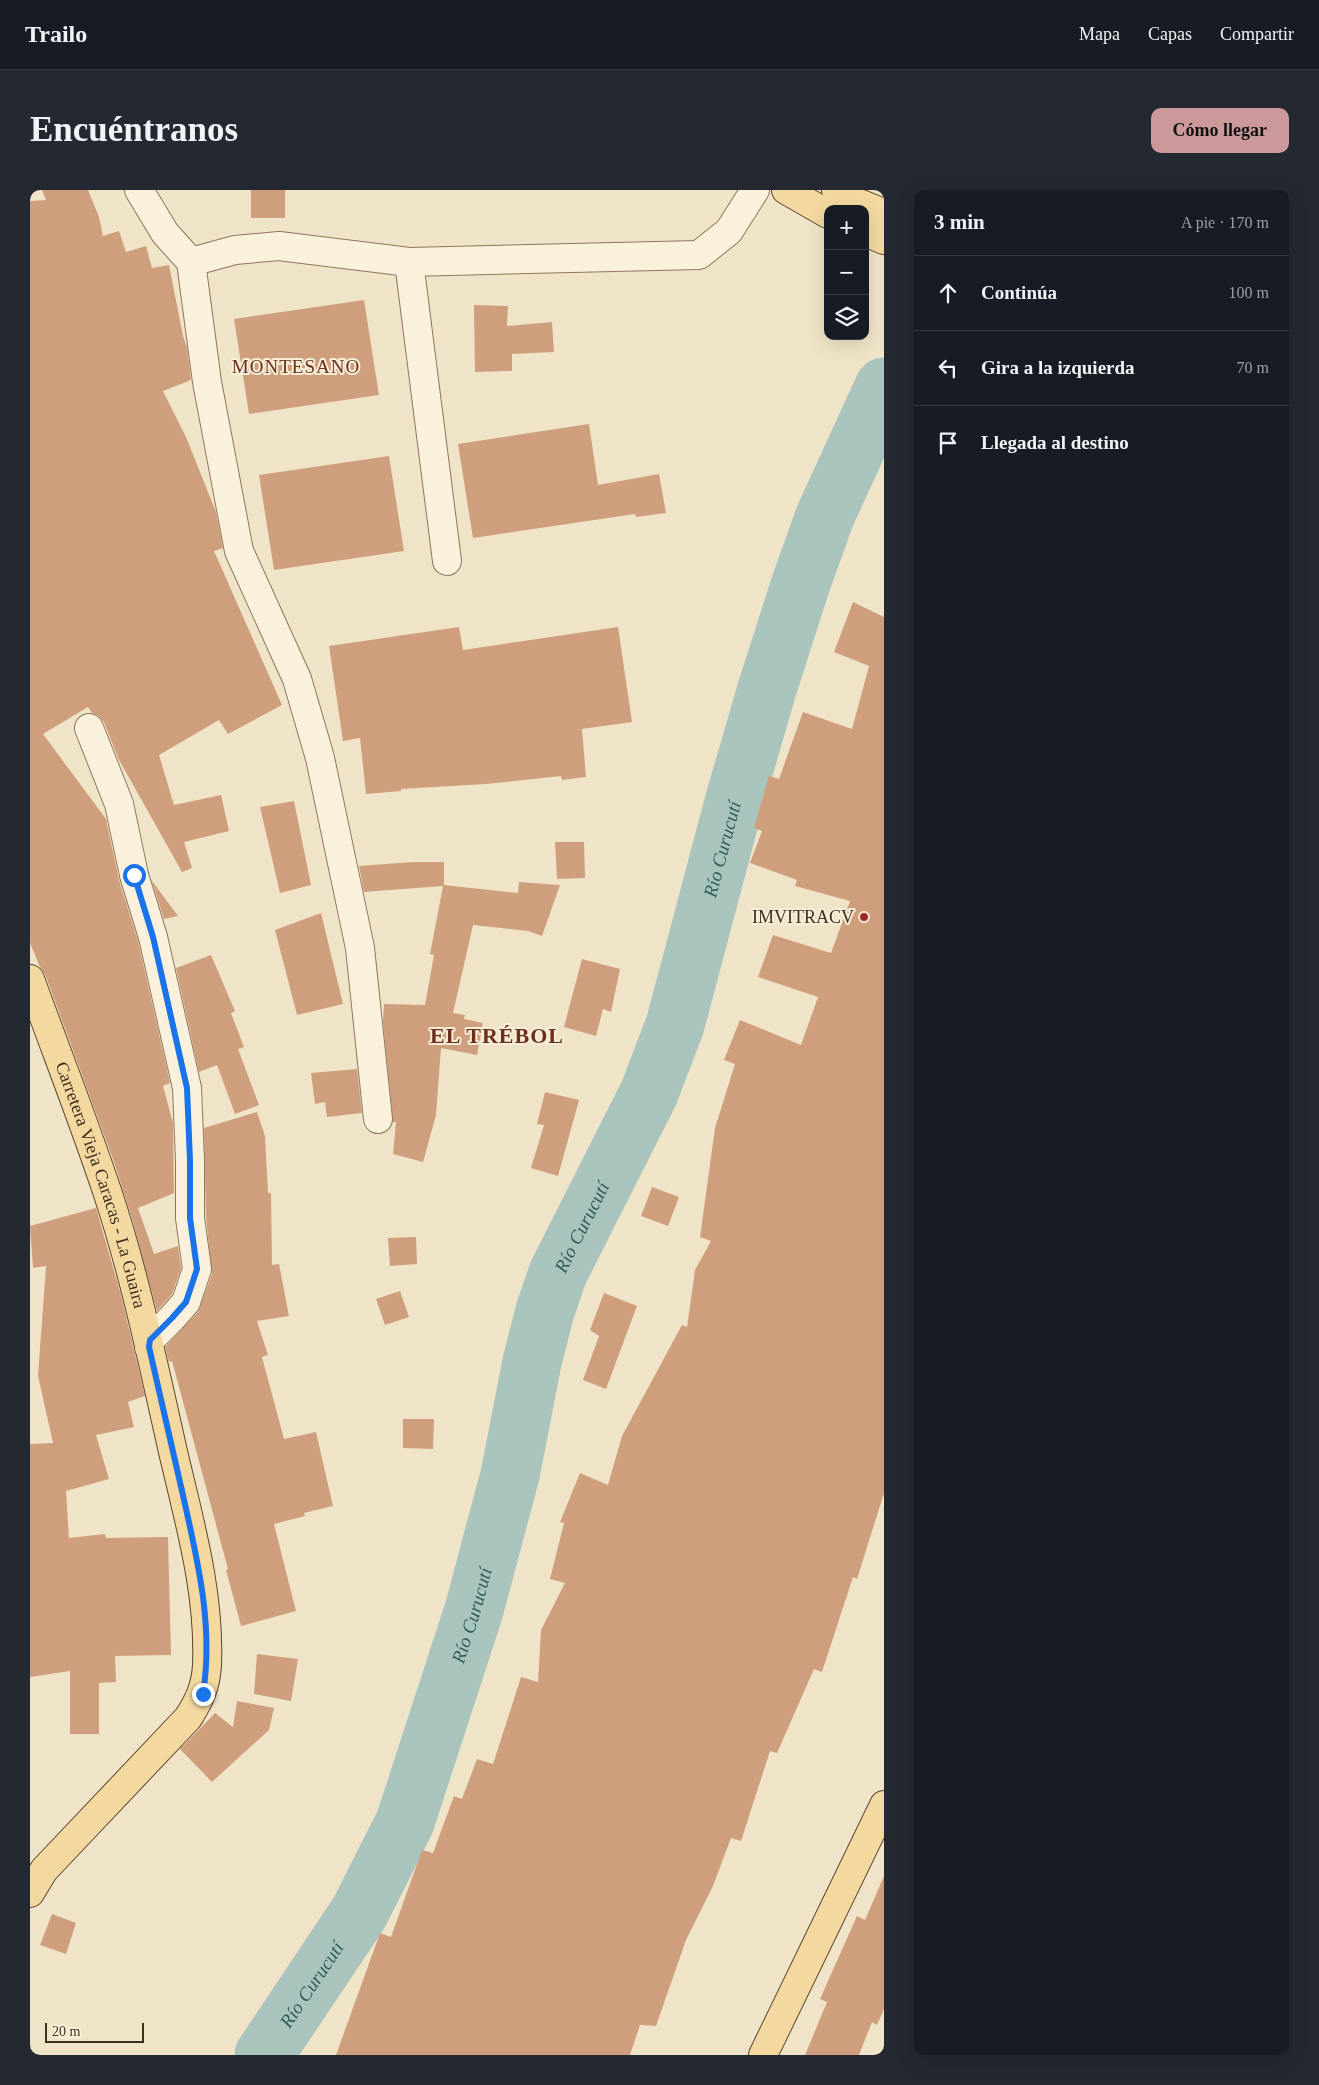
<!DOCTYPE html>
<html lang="es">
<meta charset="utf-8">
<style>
:root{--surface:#171b24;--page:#242831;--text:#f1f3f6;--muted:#9ea1a6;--line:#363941;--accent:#cc999b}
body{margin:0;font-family:Georgia,serif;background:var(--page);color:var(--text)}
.controls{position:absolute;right:15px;top:15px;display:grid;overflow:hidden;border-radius:10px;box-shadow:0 5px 20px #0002}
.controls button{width:45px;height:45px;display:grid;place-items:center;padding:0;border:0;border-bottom:1px solid var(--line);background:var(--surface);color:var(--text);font:25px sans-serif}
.scale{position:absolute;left:15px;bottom:12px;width:99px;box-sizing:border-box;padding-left:5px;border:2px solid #3d2e20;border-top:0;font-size:14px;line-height:18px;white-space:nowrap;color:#3d2e20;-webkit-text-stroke:4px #f7eed8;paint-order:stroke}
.stop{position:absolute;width:15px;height:15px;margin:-11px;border:4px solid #1a73e8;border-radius:50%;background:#fff}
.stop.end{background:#1a73e8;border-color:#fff;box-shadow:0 1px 5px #0008}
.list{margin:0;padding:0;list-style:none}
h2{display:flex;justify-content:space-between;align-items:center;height:65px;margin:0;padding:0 20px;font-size:21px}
h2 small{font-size:16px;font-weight:400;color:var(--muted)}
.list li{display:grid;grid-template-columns:32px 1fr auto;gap:15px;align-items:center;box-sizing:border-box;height:75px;padding:0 20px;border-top:1px solid var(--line)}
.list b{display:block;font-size:19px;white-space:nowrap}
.list em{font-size:16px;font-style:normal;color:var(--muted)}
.icon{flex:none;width:28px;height:28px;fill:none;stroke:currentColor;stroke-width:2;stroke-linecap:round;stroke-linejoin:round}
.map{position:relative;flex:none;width:854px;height:1865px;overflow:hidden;border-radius:10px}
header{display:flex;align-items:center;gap:30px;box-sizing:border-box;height:70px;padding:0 25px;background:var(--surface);border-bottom:1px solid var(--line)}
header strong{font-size:24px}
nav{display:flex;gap:28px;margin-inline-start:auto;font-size:18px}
.intro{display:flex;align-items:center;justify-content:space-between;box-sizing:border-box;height:120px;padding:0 30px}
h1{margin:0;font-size:35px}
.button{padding:12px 22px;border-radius:10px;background:var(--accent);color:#111;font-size:18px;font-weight:700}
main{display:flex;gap:30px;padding:0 30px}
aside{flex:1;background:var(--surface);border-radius:10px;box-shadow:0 5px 20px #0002}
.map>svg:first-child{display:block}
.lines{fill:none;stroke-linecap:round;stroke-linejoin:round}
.river{stroke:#a9c4bc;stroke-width:59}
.building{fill:#cf9f7d}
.minor-casing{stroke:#8d765c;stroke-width:30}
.major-casing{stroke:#5b4430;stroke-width:30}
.minor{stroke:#faf1dc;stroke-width:28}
.major{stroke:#f3d9a0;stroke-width:28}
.route{stroke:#1a73e8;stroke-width:6}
.poi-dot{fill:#9e2a2b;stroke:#f7eed8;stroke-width:2}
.labels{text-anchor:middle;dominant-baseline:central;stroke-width:4;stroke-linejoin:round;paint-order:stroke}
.poi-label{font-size:18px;fill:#3d2e20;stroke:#f7eed8;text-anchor:end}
.street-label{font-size:18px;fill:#3d2e20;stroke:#f7eed8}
.neighbourhood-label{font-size:19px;letter-spacing:1px;fill:#6b2e1e;stroke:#f7eed8}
.water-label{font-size:19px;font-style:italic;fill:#2f5d5a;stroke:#f7eed8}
.district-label{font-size:22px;font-weight:bold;letter-spacing:1px;fill:#6b2e1e;stroke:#f7eed8}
</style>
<header>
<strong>Trailo</strong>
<nav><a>Mapa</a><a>Capas</a><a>Compartir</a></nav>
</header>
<div class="intro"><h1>Encuéntranos</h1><a class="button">Cómo llegar</a></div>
<main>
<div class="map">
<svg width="854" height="1865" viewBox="0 0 854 1865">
<rect width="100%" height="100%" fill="#f0e4c8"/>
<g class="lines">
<!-- river -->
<path class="river" id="s1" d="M234 1865 329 1723 375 1632 444 1420 480 1285 502 1172 515 1121 528 1083 619 903 645 835 705 609 737 499 770 396 795 326 854 197"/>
</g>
<!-- building -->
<g class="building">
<polygon points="12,0 58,0 69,27 73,46 89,41 96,62 116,56 122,78 139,75 153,146 157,158 161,190 133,201 156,247 186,322 193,358 184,361 252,515 198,544 189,530 129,565 144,615 191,605 199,641 154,652 162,678 152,682 88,568 74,532 69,526 62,523 58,517 13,544 76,629 89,690 108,751 140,893 133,896 143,933 144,1003 108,1018 124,1064 148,1056 151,1078 142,1104 127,1121 103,1032 84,972 15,784 10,777 0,753 0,11 16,10"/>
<rect x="221" y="0" width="34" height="28"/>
<polygon points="334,110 349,205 219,224 204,129"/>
<polygon points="444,115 478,116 477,136 522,132 524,162 482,164 482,181 445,182"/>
<polygon points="559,234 568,295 629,284 636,323 606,327 605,324 443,348 428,254"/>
<polygon points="359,266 374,361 244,380 229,285"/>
<polygon points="823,412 854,427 854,1303 827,1389 823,1387 792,1482 784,1479 747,1563 740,1561 711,1651 701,1648 683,1696 656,1750 626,1836 610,1835 600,1865 306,1865 350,1743 361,1747 392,1660 403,1663 424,1606 432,1609 447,1569 463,1574 491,1487 508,1492 511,1440 535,1393 520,1389 534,1333 530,1332 550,1283 578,1295 592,1246 652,1135 657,1137 665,1080 681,1051 670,1047 685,938 705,874 694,870 710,830 771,855 788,807 728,787 743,745 801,763 820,711 765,696 767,690 720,673 732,641 724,638 739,586 749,589 773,522 822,539 839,476 804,462"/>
<polygon points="429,437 433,460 588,437 602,532 552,539 556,587 532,590 531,586 456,594 371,599 371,601 336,604 330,548 313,551 299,456"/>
<polygon points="264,611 281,695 250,703 230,617"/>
<polygon points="525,652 554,652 555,688 527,689"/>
<polygon points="383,672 414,672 414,695 488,703 489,692 530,695 512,746 498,741 443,735 423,823 435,825 434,829 453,833 447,865 411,858 406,925 393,972 363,964 366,932 363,932 353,832 354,814 395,815 404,765 400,764 413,696 334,702 329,676"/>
<polygon points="122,691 148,726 134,729"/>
<polygon points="291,723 313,814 267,825 245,740"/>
<polygon points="181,765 205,821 201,823 214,857 208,859 229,915 205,924 187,875 169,882 146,778"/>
<polygon points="552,769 590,779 581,822 573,819 566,846 534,837"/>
<polygon points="327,879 332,923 297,927 295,912 285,914 281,883"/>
<polygon points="515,902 549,910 528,986 501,978 514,935 507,934"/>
<polygon points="227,922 235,946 238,1003 241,1003 242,1075 249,1074 259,1126 227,1131 238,1165 232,1167 254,1249 286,1242 303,1316 274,1323 275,1326 244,1334 266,1421 211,1436 196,1380 198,1379 142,1171 139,1172 135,1157 168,1122 182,1084 176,1027 174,938"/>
<polygon points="622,997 649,1007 638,1036 611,1026"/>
<polygon points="66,1018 91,1105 115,1206 98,1212 104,1237 66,1245 79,1289 36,1301 39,1348 75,1344 76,1348 138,1347 141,1465 85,1466 86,1492 69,1493 69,1544 40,1544 40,1481 0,1487 0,1254 23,1253 8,1186 16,1076 3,1078 0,1036"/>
<polygon points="386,1047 387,1074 360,1076 358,1048"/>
<polygon points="370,1101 379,1127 355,1135 346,1109"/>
<polygon points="574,1103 607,1116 576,1199 553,1190 569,1146 560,1140"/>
<polygon points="373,1229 404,1229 403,1259 373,1258"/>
<polygon points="227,1464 268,1469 261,1511 224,1504"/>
<polygon points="207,1511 244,1518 239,1540 182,1592 150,1559 185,1523 203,1537"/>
<polygon points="854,1686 854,1819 847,1835 842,1832 829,1865 775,1865 797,1812 790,1809 827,1726 835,1730"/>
<polygon points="22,1724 46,1733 36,1764 10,1755"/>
</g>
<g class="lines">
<defs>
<g id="minor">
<polyline points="109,0 135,43 161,72"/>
<polyline points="379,72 417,371"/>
<polyline points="59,538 89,614 104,685 123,747 157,898 160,971 160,1028 167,1079 156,1112 142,1128 120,1150 119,1157"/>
<polyline points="348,929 330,758 290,568 267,489 209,361 177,192 161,72 205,60 249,56 379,72 669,65 699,41 725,0"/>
</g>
<g id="major">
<polyline points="756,0 798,24"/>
<polyline points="806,0 826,12 854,23"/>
<polyline points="835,42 854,50"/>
<path id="s2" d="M0 789C26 861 54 932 78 1004 106 1089 124 1178 144 1266 160 1334 180 1404 177 1475 176 1496 169 1511 158 1528L14 1680 0 1703"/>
<polyline points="733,1865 854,1615"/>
</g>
</defs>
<!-- minor casing -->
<use href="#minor" class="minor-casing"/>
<!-- major casing -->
<use href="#major" class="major-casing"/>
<!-- minor -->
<use href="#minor" class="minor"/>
<!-- major -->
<use href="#major" class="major"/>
</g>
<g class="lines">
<!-- route -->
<path class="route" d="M104 685 123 747 157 898 160 971V1028L167 1079 156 1112 142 1128 120 1150 119 1157C130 1205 141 1253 152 1301 167 1368 184 1435 173 1504"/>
</g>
<!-- markers -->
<circle class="poi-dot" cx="834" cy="727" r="5"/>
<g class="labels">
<!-- poi labels -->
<g class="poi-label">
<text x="824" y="727">IMVITRACV</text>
</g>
<!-- street labels -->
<g class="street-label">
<text stroke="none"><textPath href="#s2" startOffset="218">Carretera Vieja Caracas - La Guaira</textPath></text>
</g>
<!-- neighbourhood labels -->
<g class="neighbourhood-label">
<text x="266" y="176">MONTESANO</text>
</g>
<!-- water labels -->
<g class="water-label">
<text stroke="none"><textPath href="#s1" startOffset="1300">Río Curucutí</textPath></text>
<text stroke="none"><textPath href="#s1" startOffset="895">Río Curucutí</textPath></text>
<text stroke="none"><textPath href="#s1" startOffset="490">Río Curucutí</textPath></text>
<text stroke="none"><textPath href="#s1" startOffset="85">Río Curucutí</textPath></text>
</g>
<!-- district labels -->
<g class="district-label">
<text x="467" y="845">EL TRÉBOL</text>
</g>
</g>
</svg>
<div class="controls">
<button>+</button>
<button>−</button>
<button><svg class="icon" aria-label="layers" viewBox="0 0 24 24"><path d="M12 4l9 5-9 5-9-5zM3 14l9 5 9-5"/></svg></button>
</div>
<div class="scale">20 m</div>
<div class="stop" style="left:104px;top:685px"></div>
<div class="stop end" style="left:173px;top:1504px"></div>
</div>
<aside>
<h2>3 min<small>A pie · 170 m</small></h2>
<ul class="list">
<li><svg class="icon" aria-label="ahead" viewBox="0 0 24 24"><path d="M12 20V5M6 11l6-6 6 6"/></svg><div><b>Continúa</b></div><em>100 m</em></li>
<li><svg class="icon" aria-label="left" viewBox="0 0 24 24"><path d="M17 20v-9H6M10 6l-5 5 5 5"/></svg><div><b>Gira a la izquierda</b></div><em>70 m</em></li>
<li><svg class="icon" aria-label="arrive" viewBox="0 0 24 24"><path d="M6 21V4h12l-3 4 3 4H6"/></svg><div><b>Llegada al destino</b></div></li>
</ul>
</aside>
</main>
